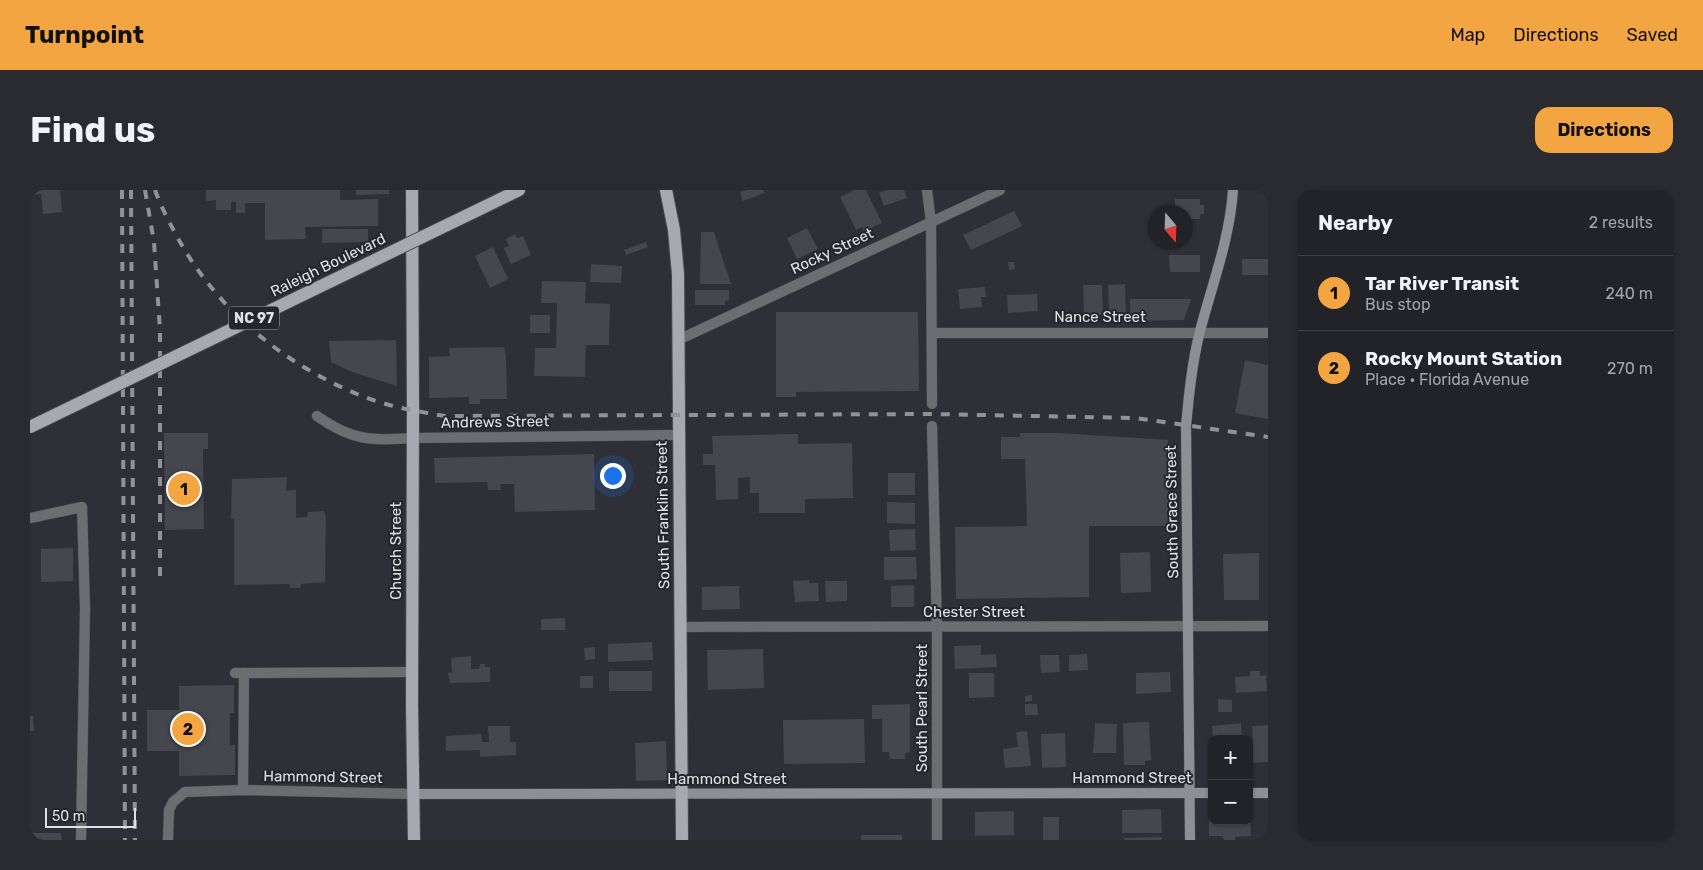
<!DOCTYPE html>
<meta charset="utf-8">
<style>
:root{--surface:#222329;--page:#2a2b31;--text:#f1f3f6;--muted:#a2a4a8;--line:#3f4046;--accent:#f2a541}
body{margin:0;font-family:Rubik,sans-serif;background:var(--page);color:var(--text)}
.controls{position:absolute;right:15px;bottom:15px;display:grid;overflow:hidden;border-radius:10px;box-shadow:0 1px 4px #0004}
.controls button{width:45px;height:45px;display:grid;place-items:center;padding:0;border:0;border-bottom:1px solid var(--line);background:var(--surface);color:var(--text);font:25px sans-serif}
.compass{position:absolute;left:1118px;top:15px;width:45px;height:45px;border-radius:50%;background:var(--surface);box-shadow:0 1px 4px #0004;rotate:161deg}
.scale{position:absolute;left:15px;bottom:12px;width:91px;box-sizing:border-box;padding-left:5px;border:2px solid #dfe0e5;border-top:0;font-size:14px;line-height:18px;white-space:nowrap;color:#dfe0e5;-webkit-text-stroke:4px #25262c;paint-order:stroke}
.you{position:absolute;left:582px;top:285px;width:18px;height:18px;margin:-12px;border:4px solid #fff;border-radius:50%;background:#1a73e8;box-shadow:0 0 0 8px #1a73e833}
.badge{display:grid;place-items:center;width:32px;height:32px;border-radius:50%;background:var(--accent);color:#111;font-size:16px;font-weight:700}
.pin{position:absolute;translate:-50% -50%;border:2px solid #fff;box-shadow:0 1px 5px #0006}
.list{margin:0;padding:0;list-style:none}
h2{display:flex;justify-content:space-between;align-items:center;height:65px;margin:0;padding:0 20px;font-size:21px}
h2 small{font-size:16px;font-weight:400;color:var(--muted)}
.list li{display:grid;grid-template-columns:32px 1fr auto;gap:15px;align-items:center;box-sizing:border-box;height:75px;padding:0 20px;border-top:1px solid var(--line)}
.list b{display:block;font-size:19px;white-space:nowrap}
.list p{margin:0;font-size:16px;white-space:nowrap;color:var(--muted)}
.list em{font-size:16px;font-style:normal;color:var(--muted)}
.map{position:relative;flex:none;width:1238px;height:650px;overflow:hidden;border-radius:15px}
header{display:flex;align-items:center;gap:30px;box-sizing:border-box;height:70px;padding:0 25px;background:var(--accent);color:#111}
header strong{font-size:24px}
nav{display:flex;gap:28px;margin-inline-start:auto;font-size:18px}
.intro{display:flex;align-items:center;justify-content:space-between;box-sizing:border-box;height:120px;padding:0 30px}
h1{margin:0;font-size:35px}
.button{padding:12px 22px;border-radius:15px;background:var(--accent);color:#111;font-size:18px;font-weight:700}
main{display:flex;gap:30px;padding:0 30px}
aside{flex:1;background:var(--surface);border-radius:15px;box-shadow:0 1px 4px #0004}
.map>svg:first-child{display:block}
.building{fill:#45464e}
.lines{fill:none;stroke-linecap:round;stroke-linejoin:round}
.street-casing{stroke:#4a4b53;stroke-width:11}
.secondary-casing{stroke:#4a4b53;stroke-width:11}
.primary-casing{stroke:#4a4b53;stroke-width:14}
.street{stroke:#6c6d70;stroke-width:10}
.secondary{stroke:#8e8f94;stroke-width:10}
.primary{stroke:#a7a9b0;stroke-width:12}
.rail{stroke:#919298;stroke-width:4;stroke-dasharray:9 9;stroke-linecap:butt}
.primary-bridge-casing{stroke:#4a4b53;stroke-width:14;stroke-linecap:butt}
.primary-bridge{stroke:#a7a9b0;stroke-width:12}
.labels{text-anchor:middle;dominant-baseline:central;stroke-width:4;stroke-linejoin:round;paint-order:stroke}
.shield{fill:#25262c;stroke:#a7a8ae;stroke-width:1}
.shield-label{font-size:14px;font-weight:bold;fill:#dfe0e5}
.street-label{font-size:15px;fill:#dfe0e5;stroke:#25262c}
</style>
<header>
<strong>Turnpoint</strong>
<nav><a>Map</a><a>Directions</a><a>Saved</a></nav>
</header>
<div class="intro"><h1>Find us</h1><a class="button">Directions</a></div>
<main>
<div class="map">
<svg width="1238" height="650" viewBox="0 0 1238 650">
<rect width="100%" height="100%" fill="#2e2f37"/>
<!-- building -->
<g class="building">
<polygon points="0,0 30,0 32,22 13,24 11,4 0,5"/>
<polygon points="176,0 310,0 310,10 348,9 348,36 275,37 276,49 235,50 235,13 215,13 215,23 206,23 206,12 201,12 201,20 186,20 186,10 176,11"/>
<polygon points="326,0 359,0 359,4 326,5"/>
<polygon points="717,0 733,0 735,3 713,11 710,2"/>
<polygon points="824,0 836,0 852,33 834,41 832,37 826,40 810,7"/>
<polygon points="857,0 874,0 877,8 854,16 849,3"/>
<polygon points="1145,9 1170,9 1170,15 1174,15 1174,24 1170,24 1170,29 1156,29 1156,22 1145,22"/>
<polygon points="984,21 992,36 941,60 933,45"/>
<polygon points="777,38 788,59 767,69 757,48"/>
<polygon points="292,39 338,39 338,52 292,53"/>
<polygon points="671,42 684,42 701,94 670,94"/>
<polygon points="485,44 487,48 493,46 501,65 481,74 474,58 479,56 476,49"/>
<polygon points="616,52 618,57 596,65 594,60"/>
<polygon points="463,57 478,89 460,98 445,66"/>
<polygon points="1139,65 1170,65 1170,82 1140,82"/>
<rect x="1212" y="69" width="26" height="16"/>
<polygon points="978,72 984,72 985,79 979,80"/>
<polygon points="561,74 592,76 591,93 560,92"/>
<polygon points="512,91 556,92 555,113 580,114 579,155 556,155 555,187 504,186 505,158 526,158 527,113 511,113"/>
<polygon points="1095,94 1096,125 1079,125 1078,95"/>
<polygon points="1053,95 1072,95 1073,125 1054,125"/>
<polygon points="955,97 956,107 951,107 952,117 930,119 928,99"/>
<polygon points="665,100 699,100 699,110 695,111 695,115 665,115"/>
<polygon points="1007,104 1008,121 978,123 977,105"/>
<polygon points="1100,109 1161,109 1154,130 1100,131"/>
<polygon points="746,122 888,122 889,201 766,202 766,207 746,207"/>
<rect x="500" y="125" width="20" height="18"/>
<polygon points="366,150 367,196 322,182 301,172 299,151"/>
<polygon points="474,157 476,166 477,209 450,209 450,214 439,214 439,207 399,208 399,167 420,166 419,158"/>
<polygon points="1215,170 1237,175 1238,171 1238,229 1205,223"/>
<polygon points="134,243 178,243 178,259 173,259 174,339 135,340"/>
<polygon points="990,243 1030,243 1138,250 1139,336 1059,336 1059,407 926,409 925,337 997,336 995,269 971,269 971,247 990,247"/>
<polygon points="768,244 768,254 822,253 823,308 775,309 775,323 729,323 729,303 720,303 720,287 708,288 708,309 686,310 685,275 673,275 673,264 683,264 682,246"/>
<polygon points="564,264 565,320 485,322 484,294 470,294 471,300 458,300 457,292 405,293 404,268"/>
<rect x="858" y="283" width="27" height="22"/>
<polygon points="257,287 256,301 266,300 266,328 277,327 278,322 294,321 296,327 295,392 271,394 270,398 260,398 260,394 204,395 204,329 201,329 202,289"/>
<polygon points="857,312 885,313 885,334 857,333"/>
<polygon points="885,339 886,360 860,361 859,340"/>
<polygon points="43,358 43,391 11,392 11,359"/>
<polygon points="1120,362 1121,402 1091,403 1090,363"/>
<polygon points="1229,363 1229,410 1194,410 1193,364"/>
<polygon points="854,367 886,367 887,389 854,390"/>
<polygon points="779,390 779,393 788,393 789,411 765,412 763,391"/>
<polygon points="795,391 817,391 817,411 796,412"/>
<polygon points="884,395 884,417 861,417 861,396"/>
<polygon points="709,396 710,419 672,420 672,397"/>
<polygon points="535,428 535,440 511,440 511,429"/>
<polygon points="622,452 623,470 578,472 578,454"/>
<polygon points="951,455 951,465 966,464 967,477 925,479 924,456"/>
<polygon points="565,457 565,469 555,470 554,458"/>
<polygon points="733,459 734,498 678,500 677,460"/>
<polygon points="1057,464 1058,480 1039,481 1039,465"/>
<polygon points="1010,465 1029,465 1030,482 1011,483"/>
<polygon points="441,466 441,479 449,479 450,474 455,474 455,477 460,477 460,492 420,493 418,483 422,482 421,468"/>
<rect x="579" y="481" width="43" height="20"/>
<polygon points="1220,481 1230,481 1230,486 1236,485 1237,501 1206,503 1205,487 1220,486"/>
<polygon points="1140,482 1141,502 1106,504 1106,483"/>
<polygon points="939,483 964,483 964,507 939,508"/>
<rect x="550" y="486" width="13" height="12"/>
<polygon points="204,495 204,523 200,523 200,555 205,555 205,585 149,586 149,561 117,561 117,520 149,520 149,496"/>
<polygon points="1002,505 1002,511 995,512 995,506"/>
<polygon points="1188,509 1202,510 1202,522 1188,522"/>
<polygon points="880,514 880,562 875,563 875,569 860,569 859,562 852,562 852,529 842,529 842,515"/>
<polygon points="995,514 1007,514 1008,525 995,525"/>
<polygon points="0,526 3,526 4,541 0,541"/>
<polygon points="834,529 835,573 754,574 753,530"/>
<polygon points="1119,532 1121,570 1115,571 1115,575 1094,575 1093,533"/>
<polygon points="1065,533 1087,534 1086,563 1063,563"/>
<polygon points="1211,533 1212,549 1183,549 1182,536"/>
<polygon points="1238,535 1238,572 1219,573 1219,556 1223,555 1222,536"/>
<polygon points="458,536 480,536 480,552 486,552 486,565 450,567 450,560 416,561 416,546 451,544 452,552 459,552"/>
<polygon points="997,541 1001,576 975,578 973,559 988,557 986,542"/>
<polygon points="1035,543 1036,577 1012,578 1011,544"/>
<polygon points="636,551 637,590 606,591 605,553"/>
<polygon points="1131,619 1132,643 1092,643 1092,620"/>
<polygon points="984,621 984,645 945,646 945,622"/>
<rect x="1013" y="627" width="16" height="23"/>
<polygon points="1179,629 1182,629 1182,631 1220,631 1221,646 1205,647 1205,650 1194,650 1193,646 1179,646"/>
<polygon points="0,643 31,643 32,650 0,650"/>
<rect x="831" y="645" width="41" height="5"/>
<polygon points="1132,647 1132,650 1094,650 1094,648"/>
</g>
<g class="lines">
<defs>
<g id="street">
<polyline points="897,0 901,32 902,214"/>
<polyline points="902,143 1238,143"/>
<polyline points="648,150 970,0"/>
<path d="M287 226C322 251 342 251 383 248L648 245"/>
<polyline points="902,236 907,438 907,650"/>
<polyline points="0,328 52,317 55,418 51,650"/>
<polyline points="650,437 1238,436"/>
<polyline points="205,483 382,482"/>
<polyline points="213,600 214,483"/>
<polyline points="138,650 139,620 143,612 155,602 213,600 384,604"/>
</g>
<g id="secondary">
<polyline points="1219,603 1238,603"/>
<polyline points="384,604 1182,603"/>
<path d="M1160 650 1156 236C1159 204 1162 173 1170 141 1182 95 1200 48 1203 0"/>
</g>
<g id="primary">
<polyline points="382,0 383,220 382,515 384,650"/>
<polyline points="636,0 644,40 648,84 652,650"/>
<polyline points="448,20 489,0"/>
</g>
</defs>
<!-- street casing -->
<use href="#street" class="street-casing"/>
<!-- secondary casing -->
<use href="#secondary" class="secondary-casing"/>
<!-- primary casing -->
<use href="#primary" class="primary-casing"/>
<!-- street -->
<use href="#street" class="street"/>
<!-- secondary -->
<use href="#secondary" class="secondary"/>
<!-- primary -->
<use href="#primary" class="primary"/>
<!-- rail -->
<g class="rail">
<polyline points="92,0 95,650"/>
<polyline points="101,0 105,650"/>
<polyline points="115,0 124,52 130,140 130,395"/>
<path d="M125 0C130 14 137 28 144 41 183 116 250 172 327 204 355 216 385 221 415 226L902 224 1106 228 1238 247"/>
</g>
<defs>
<polyline id="primary-bridge" points="0,237 448,20"/>
</defs>
<!-- primary-bridge casing -->
<use href="#primary-bridge" class="primary-bridge-casing"/>
<!-- primary-bridge -->
<use href="#primary-bridge" class="primary-bridge"/>
</g>
<g class="labels">
<!-- shield labels -->
<rect class="shield" x="199" y="116.5" width="50" height="23" rx="4"/>
<g class="shield-label">
<text x="224" y="128">NC 97</text>
</g>
<!-- street labels -->
<g class="street-label">
<text transform="translate(802 61) rotate(-25)">Rocky Street</text>
<text transform="translate(298 75) rotate(-26)">Raleigh Boulevard</text>
<text x="1070" y="127">Nance Street</text>
<text transform="translate(465 232) rotate(-1)">Andrews Street</text>
<text transform="translate(1142 322) rotate(-91)">South Grace Street</text>
<text transform="translate(633 325) rotate(-91)">South Franklin Street</text>
<text transform="translate(366 361) rotate(-90)">Church Street</text>
<text x="944" y="422">Chester Street</text>
<text transform="translate(892 518) rotate(-90)">South Pearl Street</text>
<text transform="translate(293 587) rotate(1)">Hammond Street</text>
<text x="1102" y="588">Hammond Street</text>
<text x="697" y="589">Hammond Street</text>
</g>
</g>
</svg>
<div class="controls">
<button>+</button>
<button>−</button>
</div>
<svg class="compass" viewBox="-18 -18 36 36"><path d="M0-13l5 13h-10z" fill="#e53935"/><path d="M0 13l5-13h-10z" fill="#a2a4a8"/></svg>
<div class="scale">50 m</div>
<div class="you"></div>
<div class="pin badge" style="left:154px;top:299px">1</div>
<div class="pin badge" style="left:158px;top:539px">2</div>
</div>
<aside>
<h2>Nearby<small>2 results</small></h2>
<ul class="list">
<li><span class="badge">1</span><div><b>Tar River Transit</b><p>Bus stop</p></div><em>240 m</em></li>
<li><span class="badge">2</span><div><b>Rocky Mount Station</b><p>Place · Florida Avenue</p></div><em>270 m</em></li>
</ul>
</aside>
</main>
